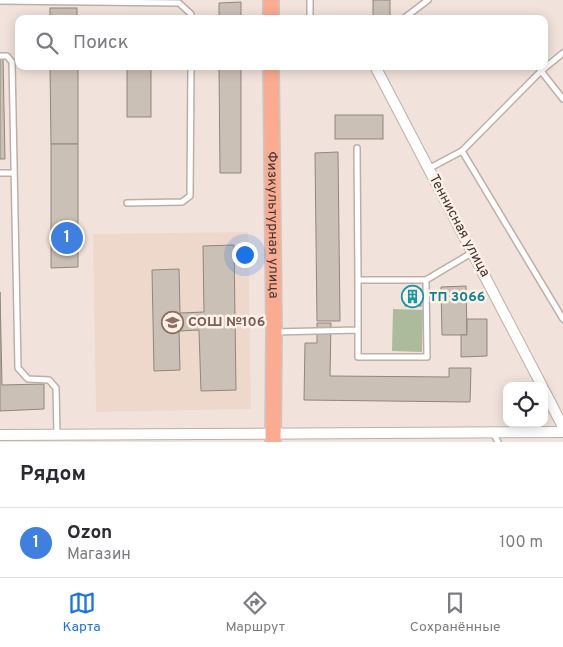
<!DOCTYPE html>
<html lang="ru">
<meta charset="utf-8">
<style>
:root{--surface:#fff;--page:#f7f7f7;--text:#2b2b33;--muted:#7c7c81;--line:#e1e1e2;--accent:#1a73e8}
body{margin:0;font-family:Overpass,sans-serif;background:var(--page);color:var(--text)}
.controls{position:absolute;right:15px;bottom:15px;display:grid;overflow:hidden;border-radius:10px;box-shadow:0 2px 12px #0003}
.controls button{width:45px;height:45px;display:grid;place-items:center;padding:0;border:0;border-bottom:1px solid var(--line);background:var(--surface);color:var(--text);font:25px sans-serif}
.you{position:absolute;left:244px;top:254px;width:18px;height:18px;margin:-12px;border:4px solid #fff;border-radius:50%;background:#1a73e8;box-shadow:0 0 0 8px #1a73e833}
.badge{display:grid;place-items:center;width:32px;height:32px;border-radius:50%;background:var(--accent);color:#fff;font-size:16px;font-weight:700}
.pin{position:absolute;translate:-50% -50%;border:2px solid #fff;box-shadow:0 1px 5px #0006}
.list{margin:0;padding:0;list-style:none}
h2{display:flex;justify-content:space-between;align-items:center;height:65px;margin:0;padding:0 20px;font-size:21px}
h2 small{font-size:16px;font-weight:400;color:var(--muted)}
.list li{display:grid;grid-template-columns:32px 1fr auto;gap:15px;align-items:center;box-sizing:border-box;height:70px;padding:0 20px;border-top:1px solid var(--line)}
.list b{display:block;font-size:19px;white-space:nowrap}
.list p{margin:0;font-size:16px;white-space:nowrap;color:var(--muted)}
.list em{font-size:16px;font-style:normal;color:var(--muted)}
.icon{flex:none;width:28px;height:28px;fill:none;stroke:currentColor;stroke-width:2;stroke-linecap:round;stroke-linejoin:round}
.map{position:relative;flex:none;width:563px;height:442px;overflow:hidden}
.search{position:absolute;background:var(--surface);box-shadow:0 2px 12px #0003;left:15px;right:15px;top:15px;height:55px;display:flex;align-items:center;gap:12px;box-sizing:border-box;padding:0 18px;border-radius:10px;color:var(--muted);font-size:19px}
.sheet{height:135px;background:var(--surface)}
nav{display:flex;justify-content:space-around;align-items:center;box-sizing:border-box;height:70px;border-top:1px solid var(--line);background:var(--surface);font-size:14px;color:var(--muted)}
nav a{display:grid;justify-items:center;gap:2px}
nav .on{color:var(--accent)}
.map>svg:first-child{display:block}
.built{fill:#eed8cc}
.green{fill:#acbb9c}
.building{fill:#cbc0b5;stroke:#90867c}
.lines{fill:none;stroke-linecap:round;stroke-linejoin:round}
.service-casing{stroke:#bdafa7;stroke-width:8}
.minor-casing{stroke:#bdafa7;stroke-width:12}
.primary-casing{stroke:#c9c7c6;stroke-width:18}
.service{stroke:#fff;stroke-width:5}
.minor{stroke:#fff;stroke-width:10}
.primary{stroke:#fbab91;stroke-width:15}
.labels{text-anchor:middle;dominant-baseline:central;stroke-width:5;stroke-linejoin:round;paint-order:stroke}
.street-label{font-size:14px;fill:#3d3734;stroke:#fff0e8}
.culture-label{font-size:14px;font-weight:bold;fill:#0d838f;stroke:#fff0e8;text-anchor:start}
.education-label{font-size:14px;font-weight:bold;fill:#785e54;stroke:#fff0e8;text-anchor:start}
</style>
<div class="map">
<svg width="563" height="442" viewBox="0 0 563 442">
<rect width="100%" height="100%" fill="#f1e3db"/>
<!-- built -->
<polygon class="built" points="248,232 251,409 96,412 93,234"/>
<!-- green -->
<polygon class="green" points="393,309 423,310 422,352 392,351"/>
<!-- building -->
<g class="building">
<rect x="373" y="0" width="17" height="16"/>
<polygon points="241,2 241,19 219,19 219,3"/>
<rect x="50" y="8" width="27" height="11"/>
<polygon points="0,59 3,59 5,159 0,159"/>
<polygon points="50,66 78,66 78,144 51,144"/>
<rect x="127" y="66" width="24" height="51"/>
<polygon points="219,66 241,66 241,173 220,173"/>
<rect x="335" y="115" width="48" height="24"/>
<polygon points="51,144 78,144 78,267 51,268"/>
<polygon points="338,152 340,321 317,321 315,153"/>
<polygon points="234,245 236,390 201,391 199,330 179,331 180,370 154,371 152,270 179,269 180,313 204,312 203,246"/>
<polygon points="466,286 467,335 442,335 441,287"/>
<rect x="405" y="289" width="16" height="17"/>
<polygon points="0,292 2,385 44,384 44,409 0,411"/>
<polygon points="467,319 487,319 487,356 461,357 461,335 467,335"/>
<polygon points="317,323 331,323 330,376 449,377 449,368 471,368 470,402 304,400 305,343 317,343"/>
</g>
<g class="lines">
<defs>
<g id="service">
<polyline points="0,1 179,3 191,14 191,19"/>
<polyline points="310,19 310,0"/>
<polyline points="403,19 428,0"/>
<polyline points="0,56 7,56 12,62 18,368 28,379 49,380 56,388 57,434"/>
<polyline points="541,71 563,99"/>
<polyline points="357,148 358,280"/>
<polyline points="462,151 563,319"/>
<polyline points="428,169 462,151 541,71 563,53"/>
<polyline points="0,173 13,173"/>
<polyline points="127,203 182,202 190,196 191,66"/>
<polyline points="426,280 473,252"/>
<polyline points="275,332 358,330 358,357 427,357 426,280 358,280 358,330"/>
<polyline points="493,433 498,442"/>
</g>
<g id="minor">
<polyline points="375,66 542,386"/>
<polyline points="544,390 563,427"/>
<polyline points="0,435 563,432"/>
</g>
<g id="primary">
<polyline points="271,19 271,0"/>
<path id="s1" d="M271 66 274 332 273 442"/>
</g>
</defs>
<!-- service casing -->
<use href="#service" class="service-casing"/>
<!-- minor casing -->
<use href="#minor" class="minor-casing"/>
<!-- primary casing -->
<use href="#primary" class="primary-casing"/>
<!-- service -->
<use href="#service" class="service"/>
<!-- minor -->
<use href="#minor" class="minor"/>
<!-- primary -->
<use href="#primary" class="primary"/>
</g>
<!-- icons -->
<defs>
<symbol id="building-ring" viewBox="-11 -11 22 22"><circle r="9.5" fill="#fff0e8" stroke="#0f9aa8" stroke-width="1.5"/><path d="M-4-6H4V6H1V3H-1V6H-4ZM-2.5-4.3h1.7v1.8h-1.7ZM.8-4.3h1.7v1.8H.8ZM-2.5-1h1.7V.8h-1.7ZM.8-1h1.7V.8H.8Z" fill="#0f9aa8"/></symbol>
<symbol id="school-ring" viewBox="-11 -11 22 22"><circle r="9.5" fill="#fff0e8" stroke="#8d6e63" stroke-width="1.5"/><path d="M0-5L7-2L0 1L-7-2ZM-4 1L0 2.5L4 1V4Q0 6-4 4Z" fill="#8d6e63"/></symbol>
</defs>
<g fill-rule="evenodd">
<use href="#building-ring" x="400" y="284" width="25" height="25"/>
<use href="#school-ring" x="160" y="310" width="25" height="25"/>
</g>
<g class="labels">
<!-- street labels -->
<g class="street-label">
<text stroke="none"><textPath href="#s1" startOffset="159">Физкультурная улица</textPath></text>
<text transform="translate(459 226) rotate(62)">Теннисная улица</text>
</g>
<!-- culture labels -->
<g class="culture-label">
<text x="429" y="297">ТП 3066</text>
</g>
<!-- education labels -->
<g class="education-label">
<text x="188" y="322">СОШ №106</text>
</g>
</g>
</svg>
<div class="controls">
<button><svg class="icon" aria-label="locate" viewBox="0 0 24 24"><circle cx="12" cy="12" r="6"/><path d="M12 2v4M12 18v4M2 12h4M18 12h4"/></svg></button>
</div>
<div class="you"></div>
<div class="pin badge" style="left:67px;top:238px;background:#3f7fe0">1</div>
<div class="search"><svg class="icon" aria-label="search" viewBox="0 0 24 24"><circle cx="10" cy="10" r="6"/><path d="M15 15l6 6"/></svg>Поиск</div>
</div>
<section class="sheet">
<h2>Рядом<small></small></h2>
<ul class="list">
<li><span class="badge" style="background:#3f7fe0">1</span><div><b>Ozon</b><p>Магазин</p></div><em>100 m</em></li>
</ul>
</section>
<nav>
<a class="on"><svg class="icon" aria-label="map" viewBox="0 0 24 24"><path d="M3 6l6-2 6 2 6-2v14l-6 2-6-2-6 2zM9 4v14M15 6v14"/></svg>Карта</a>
<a><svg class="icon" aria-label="directions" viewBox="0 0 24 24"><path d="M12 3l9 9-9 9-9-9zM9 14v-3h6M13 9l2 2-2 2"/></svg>Маршрут</a>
<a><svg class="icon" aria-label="saved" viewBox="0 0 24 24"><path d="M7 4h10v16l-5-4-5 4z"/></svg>Сохранённые</a>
</nav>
